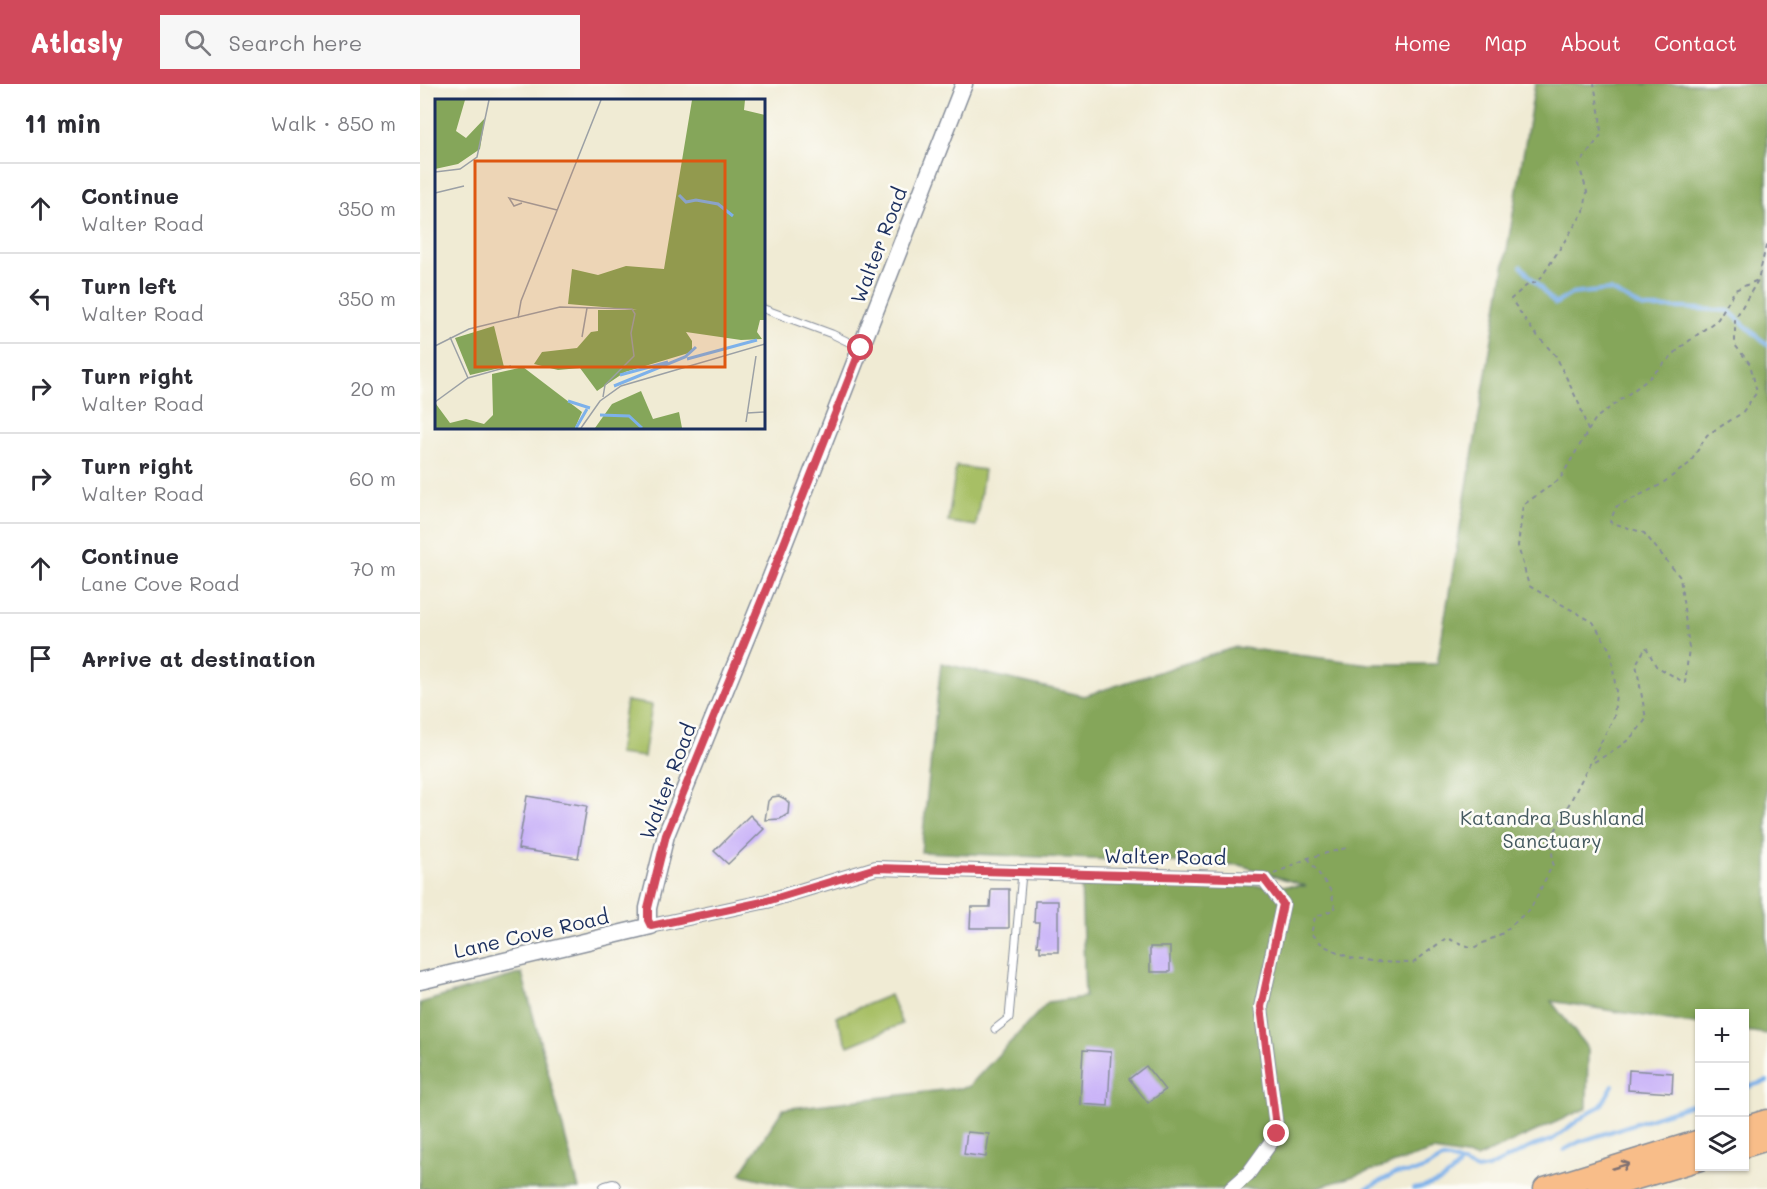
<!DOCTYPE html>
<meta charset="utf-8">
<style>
:root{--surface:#fff;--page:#f7f7f7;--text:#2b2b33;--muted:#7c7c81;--line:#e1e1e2;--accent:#d1495b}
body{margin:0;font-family:Mali,sans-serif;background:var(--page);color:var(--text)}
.controls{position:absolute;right:18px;bottom:18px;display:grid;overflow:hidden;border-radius:0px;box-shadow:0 2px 4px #0004}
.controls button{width:54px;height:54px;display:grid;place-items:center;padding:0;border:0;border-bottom:2px solid var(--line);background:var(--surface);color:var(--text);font:30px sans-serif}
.stop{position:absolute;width:18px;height:18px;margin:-14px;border:4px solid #d1495b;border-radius:50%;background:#fff}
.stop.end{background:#d1495b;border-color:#fff;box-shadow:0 2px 6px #0008}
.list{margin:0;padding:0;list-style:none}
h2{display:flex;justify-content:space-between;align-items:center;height:78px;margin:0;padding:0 24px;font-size:26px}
h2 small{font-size:20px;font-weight:400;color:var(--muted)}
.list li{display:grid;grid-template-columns:39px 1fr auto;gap:18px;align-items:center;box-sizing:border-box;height:90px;padding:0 24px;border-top:2px solid var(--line)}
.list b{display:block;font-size:22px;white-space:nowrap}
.list p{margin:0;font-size:20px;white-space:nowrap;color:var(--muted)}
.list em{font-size:20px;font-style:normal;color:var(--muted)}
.icon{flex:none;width:33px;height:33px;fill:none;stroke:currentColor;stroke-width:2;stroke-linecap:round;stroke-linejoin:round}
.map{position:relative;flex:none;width:1347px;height:1105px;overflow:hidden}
header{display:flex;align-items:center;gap:36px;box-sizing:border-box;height:84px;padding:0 30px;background:var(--accent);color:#fff}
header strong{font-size:28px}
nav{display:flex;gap:33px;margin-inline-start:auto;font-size:21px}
.search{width:420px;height:54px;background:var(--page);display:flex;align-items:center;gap:15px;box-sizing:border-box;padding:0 21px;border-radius:0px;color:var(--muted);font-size:22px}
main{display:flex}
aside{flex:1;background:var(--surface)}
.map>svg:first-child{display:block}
.green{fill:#a7bf65;stroke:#617762;stroke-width:1.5}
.forest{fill:#85a65a;stroke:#506a5c;stroke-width:1.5}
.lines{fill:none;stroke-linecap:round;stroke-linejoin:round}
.stream{stroke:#7db1ea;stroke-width:4}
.building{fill:#c6aef8}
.service-casing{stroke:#868d99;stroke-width:9}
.minor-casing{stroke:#868d99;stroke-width:16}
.tertiary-casing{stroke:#868d99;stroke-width:19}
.trunk-casing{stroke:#868d99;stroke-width:25}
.path{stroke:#868d99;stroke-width:2;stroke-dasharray:4.5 4.5;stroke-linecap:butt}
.service{stroke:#fff;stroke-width:7}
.minor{stroke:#fff;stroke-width:14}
.tertiary{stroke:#fff;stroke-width:16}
.trunk{stroke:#f8bd89;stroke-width:22}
.oneway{stroke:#7e6f71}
.route{stroke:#d1495b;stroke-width:8}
.labels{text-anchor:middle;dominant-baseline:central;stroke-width:5;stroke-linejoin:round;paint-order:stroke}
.street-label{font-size:20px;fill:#1b2f5e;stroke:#fdfcf7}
.park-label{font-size:20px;fill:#455a60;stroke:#fdfcf7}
.inset-river{fill:none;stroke:#7db1ea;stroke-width:3}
.inset-road{fill:none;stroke:#9ba0a5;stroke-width:1.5}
.view{fill:#de5710;fill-opacity:0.15;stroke:#de5710;stroke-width:3}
.inset-edge{fill:none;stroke:#1b2f5e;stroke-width:3}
</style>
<header>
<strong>Atlasly</strong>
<div class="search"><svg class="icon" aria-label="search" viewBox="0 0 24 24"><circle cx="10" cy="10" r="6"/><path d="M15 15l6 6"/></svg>Search here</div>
<nav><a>Home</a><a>Map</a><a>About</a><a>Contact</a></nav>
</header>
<main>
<aside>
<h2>11 min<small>Walk · 850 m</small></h2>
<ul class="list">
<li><svg class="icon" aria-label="ahead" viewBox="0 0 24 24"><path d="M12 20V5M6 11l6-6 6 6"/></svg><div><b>Continue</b><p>Walter Road</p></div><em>350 m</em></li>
<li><svg class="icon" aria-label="left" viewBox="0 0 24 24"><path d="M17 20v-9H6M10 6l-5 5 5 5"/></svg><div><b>Turn left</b><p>Walter Road</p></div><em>350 m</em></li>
<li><svg class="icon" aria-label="right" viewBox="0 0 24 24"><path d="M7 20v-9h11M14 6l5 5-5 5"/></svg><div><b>Turn right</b><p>Walter Road</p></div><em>20 m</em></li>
<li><svg class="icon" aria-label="right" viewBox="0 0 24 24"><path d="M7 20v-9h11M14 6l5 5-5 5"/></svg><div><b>Turn right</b><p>Walter Road</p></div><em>60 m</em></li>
<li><svg class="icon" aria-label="ahead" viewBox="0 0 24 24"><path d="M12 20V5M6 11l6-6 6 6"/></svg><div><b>Continue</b><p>Lane Cove Road</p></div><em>70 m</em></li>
<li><svg class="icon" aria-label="arrive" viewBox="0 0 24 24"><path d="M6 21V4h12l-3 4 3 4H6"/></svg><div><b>Arrive at destination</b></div></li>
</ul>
</aside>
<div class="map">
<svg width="1347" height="1105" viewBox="0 0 1347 1105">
<rect width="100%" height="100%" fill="#fdfcf7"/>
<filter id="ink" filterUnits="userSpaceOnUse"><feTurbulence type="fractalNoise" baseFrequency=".0167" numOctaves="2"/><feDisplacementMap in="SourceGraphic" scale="12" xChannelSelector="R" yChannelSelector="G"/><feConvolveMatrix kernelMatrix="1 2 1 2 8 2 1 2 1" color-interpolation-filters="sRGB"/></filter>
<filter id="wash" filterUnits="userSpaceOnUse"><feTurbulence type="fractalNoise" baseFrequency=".008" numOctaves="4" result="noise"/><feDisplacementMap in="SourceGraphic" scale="24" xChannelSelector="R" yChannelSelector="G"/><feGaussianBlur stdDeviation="1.35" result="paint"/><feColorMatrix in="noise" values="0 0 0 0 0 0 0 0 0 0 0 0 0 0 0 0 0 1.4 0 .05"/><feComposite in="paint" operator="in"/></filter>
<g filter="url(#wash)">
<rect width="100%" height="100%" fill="#f0ebd4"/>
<!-- green -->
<g class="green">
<polygon points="536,382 564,386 556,442 528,438"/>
<polygon points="206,617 232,621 224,673 198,670"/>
<polygon points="470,911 482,940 428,962 416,933"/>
</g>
<!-- forest -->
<g class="forest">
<polygon points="1115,0 1347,0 1347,950 1325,947 1324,930 1280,930 1279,941 1131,917 1168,965 1167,1024 1057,1074 1013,1067 893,1105 380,1105 320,1090 363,1025 548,1003 628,918 665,913 661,799 886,802 820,781 501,768 521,579 664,612 816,563 949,580 1017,580"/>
<polygon points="102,889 159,1105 0,1105 0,919"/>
</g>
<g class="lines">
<!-- stream -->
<g class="stream">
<polyline points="1101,182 1135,220 1151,210 1190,206 1224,224 1263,224 1309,227 1347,261"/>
<polyline points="1324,1004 1347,997"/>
<polyline points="1144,1066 1159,1058 1280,1018"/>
<polyline points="945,1105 974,1090 995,1088 1006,1084 1022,1075 1030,1075 1041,1079"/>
<path d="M993 1105C1015 1101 1027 1097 1041 1079L1057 1086 1068 1084 1113 1062 1132 1056 1171 1027 1181 1022 1193 1001"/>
</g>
</g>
<g id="blocks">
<!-- building -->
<g class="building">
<polygon points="107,712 167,722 158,774 98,765"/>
<polygon points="359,712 365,715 369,719 368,730 360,735 345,736 348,717 352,713"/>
<polygon points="330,731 344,745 308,780 294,767"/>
<polygon points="571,805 589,805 589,844 550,844 551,823 570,823"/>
<polygon points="615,817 638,817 638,868 620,868 620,862 617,862 619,838 614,838"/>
<rect x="730" y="863" width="20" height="25"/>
<polygon points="663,966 691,968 688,1022 660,1020"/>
<polygon points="726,982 745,1006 728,1019 709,995"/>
<polygon points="1209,986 1253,989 1252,1009 1208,1006"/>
<polygon points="547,1048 569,1050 566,1073 544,1070"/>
</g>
</g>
</g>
<g filter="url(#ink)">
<use href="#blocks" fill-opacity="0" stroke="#868d99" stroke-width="1.5"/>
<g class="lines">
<defs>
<g id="service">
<polyline points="344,225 412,250 441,264"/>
<polyline points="575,945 589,934 602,789"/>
</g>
<g id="minor">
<polyline points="231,842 347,817 456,784 844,795 863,820 841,923 857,1050 828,1090 811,1105"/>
<polyline points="186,1105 193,1103"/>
</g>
<polyline id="tertiary" points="0,897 231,842 228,836 228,824 246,751 351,493 544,0"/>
<g id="trunk">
<polyline points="1324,1044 1347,1037"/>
<polyline points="1324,1062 1347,1055"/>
<polyline points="1125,1105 1280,1057"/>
<polyline points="1179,1105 1280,1075"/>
</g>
</defs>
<!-- service casing -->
<use href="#service" class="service-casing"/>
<!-- minor casing -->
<use href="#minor" class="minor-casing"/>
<!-- tertiary casing -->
<use href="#tertiary" class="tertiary-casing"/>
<!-- trunk casing -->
<use href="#trunk" class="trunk-casing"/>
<!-- path -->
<g class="path">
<polyline points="1168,347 1176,334 1226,297 1261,263 1298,235 1315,206 1338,196"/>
<path d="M1174 678C1197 665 1211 657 1226 635L1216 580 1226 563 1236 582 1265 599 1269 564 1260 493 1224 449 1190 438 1196 423 1240 401 1270 379 1287 351 1322 329 1337 308 1330 280 1315 261V235L1338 196 1347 158"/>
<polyline points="888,774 911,807 915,825 895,833 891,850 904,862 931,874 952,878 993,879 1026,854 1053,864 1083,849 1111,824 1133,780 1131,755 1194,633 1196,608 1191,568 1173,538 1109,502 1098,462 1103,421 1140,395 1168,347 1160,322 1136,272 1113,247 1091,215 1106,202 1119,197 1164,127 1167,108 1159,81 1181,51 1180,32 1174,0"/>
<polyline points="854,790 888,774 926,764"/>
</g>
<!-- service -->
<use href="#service" class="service"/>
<!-- minor -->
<use href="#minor" class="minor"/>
<!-- tertiary -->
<use href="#tertiary" class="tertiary"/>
<!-- trunk -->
<use href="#trunk" class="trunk"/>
</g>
<!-- one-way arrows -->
<defs><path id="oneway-shaft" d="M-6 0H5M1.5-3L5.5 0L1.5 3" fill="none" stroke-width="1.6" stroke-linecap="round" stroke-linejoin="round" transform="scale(1.5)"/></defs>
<use class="oneway" href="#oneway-shaft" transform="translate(1201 1082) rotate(-17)"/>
</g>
<g class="lines" filter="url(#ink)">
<!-- route -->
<polyline class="route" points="441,264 351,493 246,751 228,824 228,836 231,842 347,817 456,784 844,795 863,820 841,923 857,1050"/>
</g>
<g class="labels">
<!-- street labels -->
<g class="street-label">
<text transform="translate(458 161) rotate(-69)">Walter Road</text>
<text transform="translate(247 697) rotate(-69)">Walter Road</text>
<text transform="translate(745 772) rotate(1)">Walter Road</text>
<text transform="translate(111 849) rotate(-13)">Lane Cove Road</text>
</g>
<!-- park labels -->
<g class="park-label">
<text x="1132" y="733">Katandra Bushland<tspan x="1132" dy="23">Sanctuary</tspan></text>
</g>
</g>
<!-- overview -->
<g transform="translate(15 15)">
<rect width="330" height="330" fill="#f0ebd4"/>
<path d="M0 1H30L21 32 31 39 50 19 45 50 23 65 0 70ZM257 1H310L309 11 330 16V221H325L322 233 327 240 306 241 251 233 257 242V253L190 273 162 292 145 269 123 271 99 265 107 253 142 249 156 233 163 232V211H202L133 205 137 170 163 176 191 167 229 170ZM59 227 69 268 35 276 20 239ZM88 268 147 313 140 329H0L1 305 15 324 31 320 49 325 58 316 57 275ZM206 292 218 320 244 313 247 329H160L177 305Z" fill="#85a65a"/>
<path class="inset-river" d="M244 96 251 103 261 101 283 105 298 117M252 260 322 241M185 276 233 263M179 287 250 258 261 248M133 302 155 309M165 316 194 317 207 329M141 329 152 310"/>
<path class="inset-road" d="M0 73 25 70 42 58 54 1M0 94 29 87M87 104 79 107 74 99 122 111M83 219 86 202 166 1M15 238 33 279M147 238 152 209M0 247 34 230 125 208 197 210 200 215 196 234 199 257 170 286 168 298M0 303 33 279 76 267M312 314 330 313M311 323 321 257M146 329 165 302 186 287 330 245"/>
<path class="view" d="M40 62H290V268H40Z"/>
<rect width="330" height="330" class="inset-edge"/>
</g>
</svg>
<div class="controls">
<button>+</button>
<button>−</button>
<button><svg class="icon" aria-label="layers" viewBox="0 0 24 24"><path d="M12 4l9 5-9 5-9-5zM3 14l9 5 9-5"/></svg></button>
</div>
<div class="stop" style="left:441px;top:264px"></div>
<div class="stop end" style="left:857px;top:1050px"></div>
</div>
</main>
